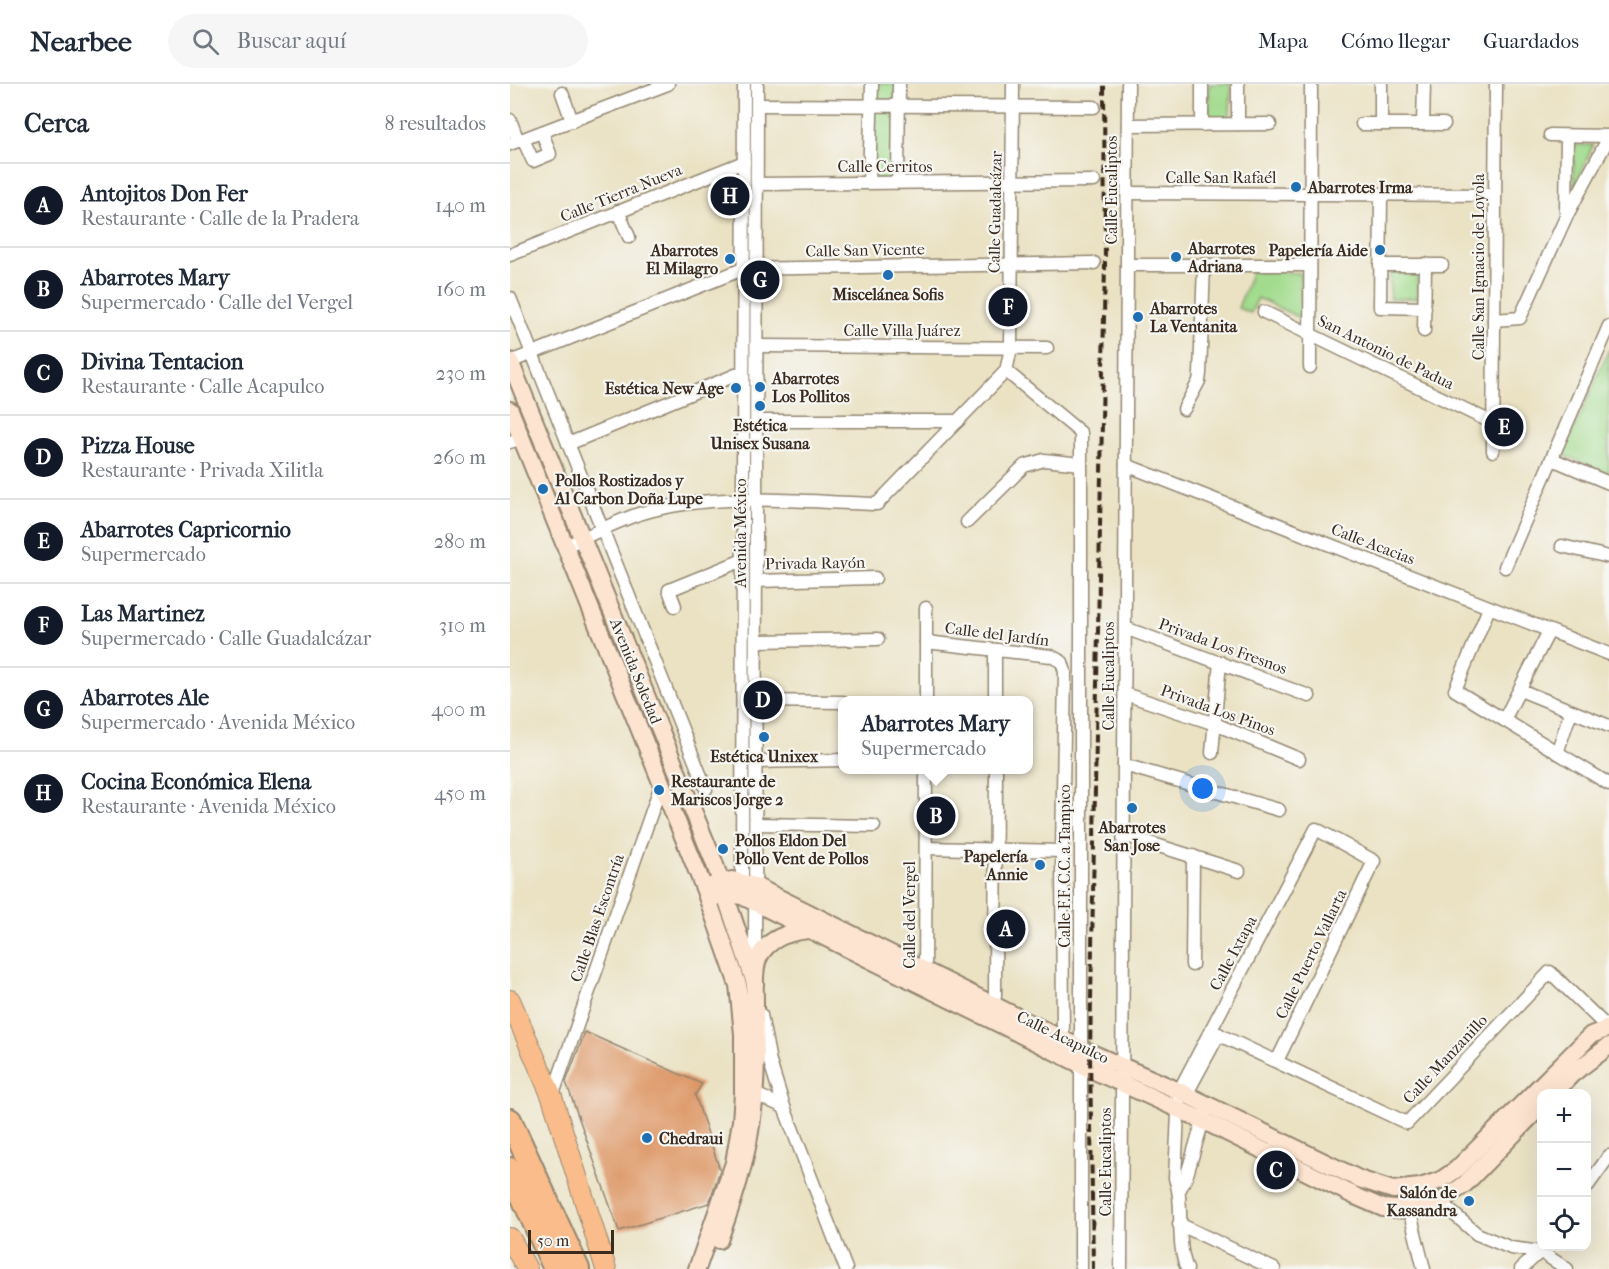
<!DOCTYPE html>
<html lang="es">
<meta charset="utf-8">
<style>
:root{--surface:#fff;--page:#f6f6f7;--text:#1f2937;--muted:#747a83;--line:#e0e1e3;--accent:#111827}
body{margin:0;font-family:"IM FELL French Canon",serif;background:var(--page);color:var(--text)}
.controls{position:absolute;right:18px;bottom:18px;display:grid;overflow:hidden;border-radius:12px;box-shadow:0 6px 24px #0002}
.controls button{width:54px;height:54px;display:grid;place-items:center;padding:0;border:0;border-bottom:2px solid var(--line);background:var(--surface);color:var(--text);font:30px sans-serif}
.scale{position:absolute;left:18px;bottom:15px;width:86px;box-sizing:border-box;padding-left:6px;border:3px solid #3b2a1e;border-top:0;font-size:16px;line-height:21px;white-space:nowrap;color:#3b2a1e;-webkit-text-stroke:4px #f6f6f2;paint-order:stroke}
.you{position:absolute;left:693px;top:705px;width:21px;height:21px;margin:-15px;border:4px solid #fff;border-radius:50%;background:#1a73e8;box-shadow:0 0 0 9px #1a73e833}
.badge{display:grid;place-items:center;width:39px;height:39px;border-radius:50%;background:var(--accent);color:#fff;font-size:20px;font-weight:700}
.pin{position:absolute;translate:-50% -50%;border:3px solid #fff;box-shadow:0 2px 6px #0006}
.popup{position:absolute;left:328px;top:612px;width:195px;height:78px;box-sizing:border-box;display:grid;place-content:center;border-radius:12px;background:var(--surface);filter:drop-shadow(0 2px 4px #0005);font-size:20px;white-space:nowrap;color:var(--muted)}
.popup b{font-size:22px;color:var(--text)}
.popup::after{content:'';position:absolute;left:50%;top:100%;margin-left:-12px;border:12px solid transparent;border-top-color:var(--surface)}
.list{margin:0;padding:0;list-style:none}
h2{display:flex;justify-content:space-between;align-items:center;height:78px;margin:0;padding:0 24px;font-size:26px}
h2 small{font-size:20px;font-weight:400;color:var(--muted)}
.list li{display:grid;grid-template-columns:39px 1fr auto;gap:18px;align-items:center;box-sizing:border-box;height:84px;padding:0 24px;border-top:2px solid var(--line)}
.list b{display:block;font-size:22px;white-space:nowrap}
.list p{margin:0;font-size:20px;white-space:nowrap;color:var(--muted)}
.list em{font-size:20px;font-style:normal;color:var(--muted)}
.icon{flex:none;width:33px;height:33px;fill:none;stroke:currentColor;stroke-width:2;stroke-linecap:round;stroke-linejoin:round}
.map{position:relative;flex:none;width:1099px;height:1185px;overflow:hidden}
header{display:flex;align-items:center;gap:36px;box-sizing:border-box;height:84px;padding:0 30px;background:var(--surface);border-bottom:2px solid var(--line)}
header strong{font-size:28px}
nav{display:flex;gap:33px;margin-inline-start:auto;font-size:21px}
.search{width:420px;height:54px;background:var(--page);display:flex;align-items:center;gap:15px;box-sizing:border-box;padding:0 21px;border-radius:33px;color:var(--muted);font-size:22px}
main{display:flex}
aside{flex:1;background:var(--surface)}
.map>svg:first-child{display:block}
.green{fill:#a2db8d;stroke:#6e8256;stroke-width:1.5}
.building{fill:#dd9564}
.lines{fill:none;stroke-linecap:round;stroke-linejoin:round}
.street-casing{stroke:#938671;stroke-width:15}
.secondary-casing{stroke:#938671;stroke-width:20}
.primary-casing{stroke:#938671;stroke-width:22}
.highway-casing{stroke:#938671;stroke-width:26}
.street{stroke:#fff;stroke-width:12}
.secondary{stroke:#fde4d0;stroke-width:16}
.primary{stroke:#f9bc8a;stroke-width:20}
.highway{stroke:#f9bc8a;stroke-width:22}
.rail{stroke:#3b2a1e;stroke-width:4;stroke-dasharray:9 4.5;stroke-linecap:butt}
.poi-dot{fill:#1f6fb2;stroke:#f6f6f2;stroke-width:2}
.labels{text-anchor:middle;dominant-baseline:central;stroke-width:4.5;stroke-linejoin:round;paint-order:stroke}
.street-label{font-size:16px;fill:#3b2a1e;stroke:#f6f6f2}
.poi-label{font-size:16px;font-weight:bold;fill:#3b2a1e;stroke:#f6f6f2;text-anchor:start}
</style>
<header>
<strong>Nearbee</strong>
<div class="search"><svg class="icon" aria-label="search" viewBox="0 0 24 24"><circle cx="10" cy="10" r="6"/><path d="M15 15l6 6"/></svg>Buscar aquí</div>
<nav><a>Mapa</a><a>Cómo llegar</a><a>Guardados</a></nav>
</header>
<main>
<aside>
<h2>Cerca<small>8 resultados</small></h2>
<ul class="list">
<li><span class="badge">A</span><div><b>Antojitos Don Fer</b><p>Restaurante · Calle de la Pradera</p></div><em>140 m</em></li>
<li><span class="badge">B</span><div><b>Abarrotes Mary</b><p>Supermercado · Calle del Vergel</p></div><em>160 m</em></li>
<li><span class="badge">C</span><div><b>Divina Tentacion</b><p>Restaurante · Calle Acapulco</p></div><em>230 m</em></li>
<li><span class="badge">D</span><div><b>Pizza House</b><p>Restaurante · Privada Xilitla</p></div><em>260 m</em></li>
<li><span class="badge">E</span><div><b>Abarrotes Capricornio</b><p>Supermercado</p></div><em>280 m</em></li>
<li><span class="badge">F</span><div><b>Las Martinez</b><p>Supermercado · Calle Guadalcázar</p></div><em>310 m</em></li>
<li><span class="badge">G</span><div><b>Abarrotes Ale</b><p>Supermercado · Avenida México</p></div><em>400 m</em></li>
<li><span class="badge">H</span><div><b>Cocina Económica Elena</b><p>Restaurante · Avenida México</p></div><em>450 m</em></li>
</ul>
</aside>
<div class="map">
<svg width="1099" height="1185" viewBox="0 0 1099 1185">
<rect width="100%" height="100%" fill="#f6f6f2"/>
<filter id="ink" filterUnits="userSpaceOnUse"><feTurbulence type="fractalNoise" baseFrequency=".0167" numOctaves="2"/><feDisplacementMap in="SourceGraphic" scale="12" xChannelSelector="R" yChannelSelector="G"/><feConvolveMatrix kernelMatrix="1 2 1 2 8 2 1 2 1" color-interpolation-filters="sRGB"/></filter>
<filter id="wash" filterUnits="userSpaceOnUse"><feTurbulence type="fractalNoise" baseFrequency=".008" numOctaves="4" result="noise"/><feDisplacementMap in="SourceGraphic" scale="24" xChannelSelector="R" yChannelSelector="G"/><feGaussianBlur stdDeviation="1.35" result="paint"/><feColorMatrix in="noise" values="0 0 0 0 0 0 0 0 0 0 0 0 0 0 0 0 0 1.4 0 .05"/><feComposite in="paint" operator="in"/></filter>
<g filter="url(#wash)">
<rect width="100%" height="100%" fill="#ebe2c4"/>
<!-- green -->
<g class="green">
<polygon points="363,0 387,0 386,96 362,95"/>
<polygon points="699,0 721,0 720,34 699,34"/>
<polygon points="1064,61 1083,61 1064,105"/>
<polygon points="742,187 790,189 792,235 748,214 741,229 728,224"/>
<polygon points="880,187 907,187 907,214 880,215"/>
<polygon points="1099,265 1099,389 1053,371"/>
</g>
<g id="blocks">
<!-- building -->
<polygon class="building" points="75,948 192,1000 185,1011 210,1086 199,1119 109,1147 56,998"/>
</g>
</g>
<g filter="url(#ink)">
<use href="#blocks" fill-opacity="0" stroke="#938671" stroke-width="1.5"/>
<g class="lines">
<defs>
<g id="street">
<polyline points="692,0 692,41"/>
<polyline points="728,0 728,40"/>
<polyline points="871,0 871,40"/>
<polyline points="52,9 62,37"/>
<polyline points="247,21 584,23"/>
<polyline points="0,36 8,57"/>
<polyline points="852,40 934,40"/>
<polyline points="913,40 914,0"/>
<polyline points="618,41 760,40"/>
<polyline points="1040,51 1099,52"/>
<polyline points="13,55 23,77 40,70 32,48"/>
<polyline points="0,60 158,0"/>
<polyline points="359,98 362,0"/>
<polyline points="388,98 389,0"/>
<polyline points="247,100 584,97"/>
<polyline points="618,109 985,111"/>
<polyline points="871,110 870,223 915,224"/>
<polyline points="108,127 119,153"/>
<polyline points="1056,129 1057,52"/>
<polyline points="0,171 234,78"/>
<polyline points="617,181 800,181"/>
<polyline points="870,181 932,181"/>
<polyline points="0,214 196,705"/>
<polyline points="754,228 983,339"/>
<polyline points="984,236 1010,234 1056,133 1099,53"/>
<polyline points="914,247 915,180"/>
<polyline points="247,262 537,264"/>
<polyline points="0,278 233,185 584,179"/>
<polyline points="800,283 801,0"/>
<polyline points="496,287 571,349 571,1185"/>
<polyline points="674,325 689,297 690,290 694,181"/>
<polyline points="247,337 448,337"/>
<polyline points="0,358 12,354"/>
<polyline points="58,360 233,288"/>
<polyline points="983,367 986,0"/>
<polyline points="1042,375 1099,399"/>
<polyline points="616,381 1099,570"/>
<polyline points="457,438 514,382 534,376 571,380"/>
<path d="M56 462C81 451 106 437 132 429 208 407 290 418 367 420L496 287 501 264 503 0"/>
<polyline points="1052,462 1099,473"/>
<polyline points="995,483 1099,242"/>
<polyline points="246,497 365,494"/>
<polyline points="165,522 159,506 233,476"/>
<polyline points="416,524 416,616"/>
<polyline points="979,524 945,606 1099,700"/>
<polyline points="615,544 799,612"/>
<polyline points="246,557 368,555"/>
<polyline points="416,558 541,572 552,578 555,588 552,767 553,955"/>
<polyline points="485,567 485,616"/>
<polyline points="1010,606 1099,642"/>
<polyline points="615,610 705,640 789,675"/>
<polyline points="246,617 333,618"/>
<polyline points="994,636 1039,547"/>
<polyline points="702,669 710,578"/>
<polyline points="1047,669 1061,627"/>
<polyline points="246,678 333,676"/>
<polyline points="614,681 769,726"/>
<polyline points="246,740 364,742"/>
<polyline points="614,751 729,787"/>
<polyline points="416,764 552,767"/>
<polyline points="232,806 234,0"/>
<polyline points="245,881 247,0"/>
<polyline points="682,881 683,772"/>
<polyline points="415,894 416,686"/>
<polyline points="483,927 485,911 486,686"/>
<polyline points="251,931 260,978 274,1023 336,1185"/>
<polyline points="701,947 897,1039 1040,888 1098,944"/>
<polyline points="245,1010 274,1023"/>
<polyline points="676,1011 709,950"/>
<polyline points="42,1013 151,701"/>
<polyline points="1076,1104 1099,1072"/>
<polyline points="670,1105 676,1094 695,1029"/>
<polyline points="894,1105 914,1185"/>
<polyline points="930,1118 967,1150 1001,1164 1031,1168 1057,1185"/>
<polyline points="669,1140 764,1185"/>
<polyline points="611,1185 618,0"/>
<path d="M677 1185C665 1156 675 1123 665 1094L669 1007 806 745 864 777 767 977"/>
<polyline points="1011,1185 1032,1166"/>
</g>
<g id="secondary">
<polyline points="0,277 204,778 245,899"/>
<polyline points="0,326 194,804 228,901 233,950 233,1010 231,1037 224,1079 187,1185"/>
<polyline points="194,804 222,796 245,802 570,964 669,1007 849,1095 883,1106 910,1103 931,1096 947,1085 1081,951 1099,944"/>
<polyline points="198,815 215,810 232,812 580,985 692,1036 845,1112 873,1124 898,1126 930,1118 955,1100 1032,1021"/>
<polyline points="1043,1010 1062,990 1099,962"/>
<path d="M209 1156C228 1105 243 1055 245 1001 247 973 245 946 245 918 245 905 243 885 249 873 258 854 279 848 298 846"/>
</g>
<g id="primary">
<polyline points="0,916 42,1013 96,1185"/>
<polyline points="0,1154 17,1185"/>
</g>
<g id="highway">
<polyline points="0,1036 68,1185"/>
<polyline points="0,1085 45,1185"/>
</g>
</defs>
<!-- street casing -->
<use href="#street" class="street-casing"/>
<!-- secondary casing -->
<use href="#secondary" class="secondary-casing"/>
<!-- primary casing -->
<use href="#primary" class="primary-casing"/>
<!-- highway casing -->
<use href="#highway" class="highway-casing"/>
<!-- street -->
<use href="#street" class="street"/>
<!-- secondary -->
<use href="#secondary" class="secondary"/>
<!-- primary -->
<use href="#primary" class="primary"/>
<!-- highway -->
<use href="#highway" class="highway"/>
<!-- rail -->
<polyline class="rail" points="583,1185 580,968 595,179 594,0"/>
</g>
</g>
<!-- markers -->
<g class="poi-dot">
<circle cx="786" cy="103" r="6"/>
<circle cx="870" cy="166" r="6"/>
<circle cx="666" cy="173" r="6"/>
<circle cx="220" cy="175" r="6"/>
<circle cx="378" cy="191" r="6"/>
<circle cx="628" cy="233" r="6"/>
<circle cx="250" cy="303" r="6"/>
<circle cx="226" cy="304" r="6"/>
<circle cx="250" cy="322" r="6"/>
<circle cx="33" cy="405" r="6"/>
<circle cx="254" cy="653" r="6"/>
<circle cx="149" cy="706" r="6"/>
<circle cx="622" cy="724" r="6"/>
<circle cx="213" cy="765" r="6"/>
<circle cx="530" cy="781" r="6"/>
<circle cx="137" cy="1054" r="6"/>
<circle cx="959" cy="1117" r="6"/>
</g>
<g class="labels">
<!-- street labels -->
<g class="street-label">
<text x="375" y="82">Calle Cerritos</text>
<text x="711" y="93">Calle San Rafaél</text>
<text transform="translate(601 106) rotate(-90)">Calle Eucaliptos</text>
<text transform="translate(111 109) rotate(-22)">Calle Tierra Nueva</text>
<text transform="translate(485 128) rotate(-89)">Calle Guadalcázar</text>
<text transform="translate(355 166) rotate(-1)">Calle San Vicente</text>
<text transform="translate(968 183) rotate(-90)">Calle San Ignacio de Loyola</text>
<text x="392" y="246">Calle Villa Juárez</text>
<text transform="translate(876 268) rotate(26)">San Antonio de Padua</text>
<text transform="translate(230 449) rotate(-90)">Avenida México</text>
<text transform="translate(863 460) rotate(21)">Calle Acacias</text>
<text transform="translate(305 479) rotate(-1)">Privada Rayón</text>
<text transform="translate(487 550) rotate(7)">Calle del Jardín</text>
<text transform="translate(713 562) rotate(20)">Privada Los Fresnos</text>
<text transform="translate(126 587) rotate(68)">Avenida Soledad</text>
<text transform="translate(598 592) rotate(-90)">Calle Eucaliptos</text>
<text transform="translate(708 626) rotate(20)">Privada Los Pinos</text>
<text transform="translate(554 782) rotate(-90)">Calle F.F. C.C. a Tampico</text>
<text transform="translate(399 831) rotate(-90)">Calle del Vergel</text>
<text transform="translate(87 834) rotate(-71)">Calle Blas Escontría</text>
<text transform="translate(723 869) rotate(-62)">Calle Ixtapa</text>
<text transform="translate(801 870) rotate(-64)">Calle Puerto Vallarta</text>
<text transform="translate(553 953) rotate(26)">Calle Acapulco</text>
<text transform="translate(935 975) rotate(-47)">Calle Manzanillo</text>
<text transform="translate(595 1078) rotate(-90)">Calle Eucaliptos</text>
</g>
<!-- poi labels -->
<g class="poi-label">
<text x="798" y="103">Abarrotes Irma</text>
<text x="678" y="164">Abarrotes<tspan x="678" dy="18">Adriana</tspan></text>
<text x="208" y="166" text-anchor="end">Abarrotes<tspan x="208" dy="18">El Milagro</tspan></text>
<text x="858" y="166" text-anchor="end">Papelería Aide</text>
<text x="378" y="210" text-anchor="middle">Miscelánea Sofis</text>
<text x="640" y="224">Abarrotes<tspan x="640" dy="18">La Ventanita</tspan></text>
<text x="262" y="294">Abarrotes<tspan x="262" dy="18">Los Pollitos</tspan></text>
<text x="214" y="304" text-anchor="end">Estética New Age</text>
<text x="250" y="341" text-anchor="middle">Estética<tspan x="250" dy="18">Unisex Susana</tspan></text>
<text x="45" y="396">Pollos Rostizados y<tspan x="45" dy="18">Al Carbon Doña Lupe</tspan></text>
<text x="254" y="672" text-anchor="middle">Estética Unixex</text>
<text x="161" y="697">Restaurante de<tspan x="161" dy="18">Mariscos Jorge 2</tspan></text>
<text x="622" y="743" text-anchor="middle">Abarrotes<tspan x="622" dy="18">San Jose</tspan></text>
<text x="225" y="756">Pollos Eldon Del<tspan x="225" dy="18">Pollo Vent de Pollos</tspan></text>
<text x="518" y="772" text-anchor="end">Papelería<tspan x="518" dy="18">Annie</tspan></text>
<text x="149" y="1054">Chedraui</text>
<text x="947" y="1108" text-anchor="end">Salón de<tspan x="947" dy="18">Kassandra</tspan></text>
</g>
</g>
</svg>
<div class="controls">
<button>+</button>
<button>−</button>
<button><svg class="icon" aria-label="locate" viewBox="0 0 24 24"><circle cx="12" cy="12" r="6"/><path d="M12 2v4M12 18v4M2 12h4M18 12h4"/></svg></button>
</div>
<div class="scale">50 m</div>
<div class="you"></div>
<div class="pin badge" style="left:496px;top:845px">A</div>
<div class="pin badge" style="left:426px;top:732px">B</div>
<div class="popup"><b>Abarrotes Mary</b>Supermercado</div>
<div class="pin badge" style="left:766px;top:1086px">C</div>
<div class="pin badge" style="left:253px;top:616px">D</div>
<div class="pin badge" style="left:994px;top:343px">E</div>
<div class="pin badge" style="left:498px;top:223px">F</div>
<div class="pin badge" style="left:250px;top:196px">G</div>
<div class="pin badge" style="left:220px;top:112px">H</div>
</div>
</main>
